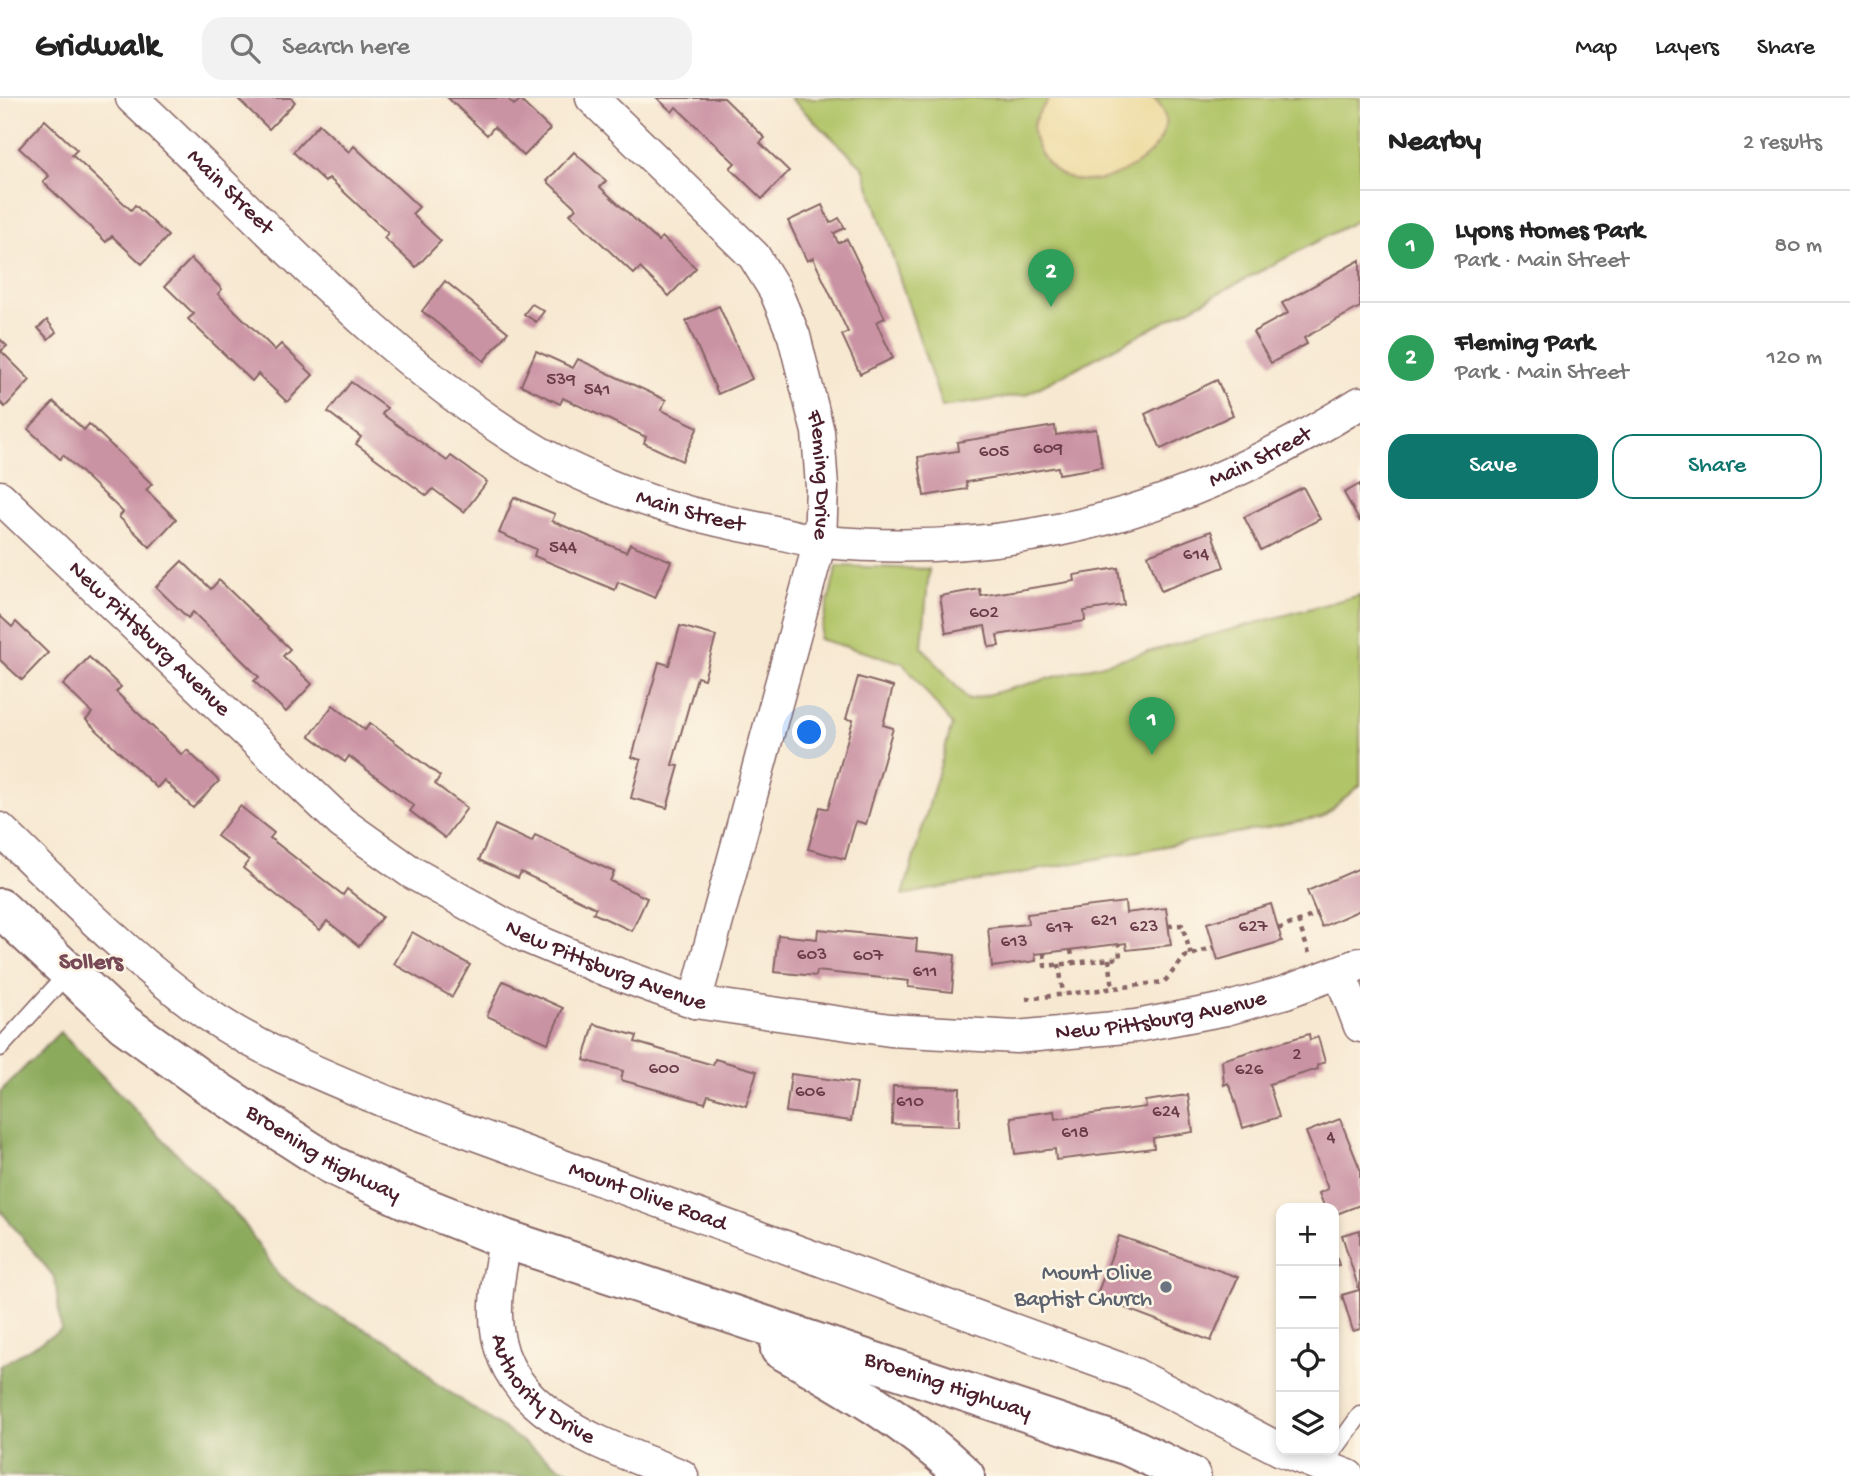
<!DOCTYPE html>
<meta charset="utf-8">
<style>
:root{--surface:#fff;--page:#f2f2f2;--text:#222;--muted:#767676;--line:#e0e0e0;--accent:#0f766e}
body{margin:0;font-family:"Gochi Hand",sans-serif;background:var(--page);color:var(--text)}
.controls{position:absolute;right:21px;bottom:21px;display:grid;overflow:hidden;border-radius:14px;box-shadow:0 4px 10px #0003}
.controls button{width:63px;height:63px;display:grid;place-items:center;padding:0;border:0;border-bottom:2px solid var(--line);background:var(--surface);color:var(--text);font:35px sans-serif}
.you{position:absolute;left:810px;top:635px;width:24px;height:24px;margin:-18px;border:5px solid #fff;border-radius:50%;background:#1a73e8;box-shadow:0 0 0 10px #1a73e833}
.badge{display:grid;place-items:center;width:46px;height:46px;border-radius:50%;background:var(--accent);color:#fff;font-size:23px;font-weight:700}
.pin{position:absolute;translate:-50% -58px;filter:drop-shadow(0 2px 4px #0008)}
.pin::after{content:'';position:absolute;top:37px;width:24px;height:21px;background:inherit;clip-path:polygon(0 0,100% 0,50% 100%)}
.list{margin:0;padding:0;list-style:none}
h2{display:flex;justify-content:space-between;align-items:center;height:91px;margin:0;padding:0 28px;font-size:30px}
h2 small{font-size:23px;font-weight:400;color:var(--muted)}
.list li{display:grid;grid-template-columns:46px 1fr auto;gap:21px;align-items:center;box-sizing:border-box;height:112px;padding:0 28px;border-top:2px solid var(--line)}
.list b{display:block;font-size:26px;white-space:nowrap}
.list p{margin:0;font-size:23px;white-space:nowrap;color:var(--muted)}
.list em{font-size:23px;font-style:normal;color:var(--muted)}
.actions{display:flex;gap:14px;padding:21px 28px}
.actions a{flex:1;padding:16px 0;border:2px solid var(--accent);border-radius:21px;text-align:center;font-size:24px;color:var(--accent)}
.actions .main{background:var(--accent);color:#fff}
.icon{flex:none;width:38px;height:38px;fill:none;stroke:currentColor;stroke-width:2;stroke-linecap:round;stroke-linejoin:round}
.map{position:relative;flex:none;width:1360px;height:1378px;overflow:hidden}
header{display:flex;align-items:center;gap:42px;box-sizing:border-box;height:98px;padding:0 35px;background:var(--surface);border-bottom:2px solid var(--line)}
header strong{font-size:33px}
nav{display:flex;gap:38px;margin-inline-start:auto;font-size:24px}
.search{width:490px;height:63px;background:var(--page);display:flex;align-items:center;gap:18px;box-sizing:border-box;padding:0 24px;border-radius:21px;color:var(--muted);font-size:26px}
main{display:flex}
aside{flex:1;background:var(--surface)}
.map>svg:first-child{display:block}
.green{fill:#b1c468;stroke:#7e724a;stroke-width:2}
.forest{fill:#8caa5c;stroke:#6b6444;stroke-width:2}
.sand{fill:#eeda9e;stroke:#9c7c64;stroke-width:2}
.building{fill:#ca93a4}
.lines{fill:none;stroke-linecap:round;stroke-linejoin:round}
.service-casing{stroke:#876565;stroke-width:19}
.minor-casing{stroke:#876565;stroke-width:35}
.primary-casing{stroke:#876565;stroke-width:42}
.path{stroke:#876565;stroke-width:4.5;stroke-dasharray:5 5;stroke-linecap:butt}
.service{stroke:#fff;stroke-width:16}
.minor{stroke:#fff;stroke-width:32}
.primary{stroke:#fff;stroke-width:38}
.worship-dot{fill:#6b7280;stroke:#fcf5e5;stroke-width:2.5}
.labels{text-anchor:middle;dominant-baseline:central;stroke-width:5;stroke-linejoin:round;paint-order:stroke}
.number-label{font-size:19px;fill:#6a3c49}
.street-label{font-size:23px;fill:#4a1f2b;stroke:#fcf5e5}
.worship-label{font-size:23px;fill:#5b616d;stroke:#fcf5e5;text-anchor:end}
.neighbourhood-label{font-size:24px;font-weight:bold;fill:#774855;stroke:#fcf5e5}
</style>
<header>
<strong>Gridwalk</strong>
<div class="search"><svg class="icon" aria-label="search" viewBox="0 0 24 24"><circle cx="10" cy="10" r="6"/><path d="M15 15l6 6"/></svg>Search here</div>
<nav><a>Map</a><a>Layers</a><a>Share</a></nav>
</header>
<main>
<div class="map">
<svg width="1360" height="1378" viewBox="0 0 1360 1378">
<rect width="100%" height="100%" fill="#fcf5e5"/>
<filter id="ink" filterUnits="userSpaceOnUse"><feTurbulence type="fractalNoise" baseFrequency=".0143" numOctaves="2"/><feDisplacementMap in="SourceGraphic" scale="14" xChannelSelector="R" yChannelSelector="G"/><feConvolveMatrix kernelMatrix="1 2 1 2 8 2 1 2 1" color-interpolation-filters="sRGB"/></filter>
<filter id="wash" filterUnits="userSpaceOnUse"><feTurbulence type="fractalNoise" baseFrequency=".00686" numOctaves="4" result="noise"/><feDisplacementMap in="SourceGraphic" scale="28" xChannelSelector="R" yChannelSelector="G"/><feGaussianBlur stdDeviation="1.57" result="paint"/><feColorMatrix in="noise" values="0 0 0 0 0 0 0 0 0 0 0 0 0 0 0 0 0 1.4 0 .05"/><feComposite in="paint" operator="in"/></filter>
<g filter="url(#wash)">
<rect width="100%" height="100%" fill="#f7e8d1"/>
<!-- green -->
<g class="green">
<polygon points="790,0 1360,0 1360,121 1025,297 942,309 863,69"/>
<polygon points="837,468 929,471 922,549 968,602 1360,497 1360,687 1322,719 903,797 952,627 903,565 819,541"/>
</g>
<!-- forest -->
<polygon class="forest" points="60,934 243,1124 280,1179 321,1208 403,1251 433,1283 560,1369 582,1378 0,1378 0,1268 61,1232 55,1180 0,1112 0,994"/>
<!-- sand -->
<path class="sand" d="M1050 0H1153C1204 39 1083 126 1042 57 1026 31 1033 22 1050 0Z"/>
<g id="blocks">
<!-- building -->
<g class="building">
<polygon points="237,0 291,0 295,4 269,31"/>
<polygon points="448,0 507,0 514,7 520,2 550,31 524,58 494,29 487,37"/>
<polygon points="657,0 724,0 765,40 760,45 789,73 762,101 730,70 735,65 676,9 672,14"/>
<polygon points="45,22 77,52 72,57 131,112 135,107 168,138 142,166 112,138 106,144 43,84 49,78 19,50"/>
<polygon points="319,26 349,54 354,48 419,109 412,116 441,143 416,169 384,140 388,135 329,80 325,84 293,54"/>
<polygon points="574,54 606,83 600,89 658,143 662,139 696,170 669,198 640,170 634,176 570,116 576,110 547,83"/>
<polygon points="822,107 830,125 839,120 845,130 834,135 838,145 847,141 885,220 876,224 893,260 860,276 842,237 848,234 813,160 807,163 788,123"/>
<polygon points="191,161 222,191 218,196 275,252 281,246 313,277 287,304 258,276 252,283 188,221 194,216 165,188"/>
<polygon points="1360,162 1360,209 1304,240 1307,246 1271,265 1253,234 1288,215 1282,205"/>
<polygon points="445,183 508,234 484,263 422,213"/>
<polygon points="532,206 544,213 536,224 524,216"/>
<polygon points="719,208 752,281 718,296 686,223"/>
<polygon points="47,222 56,234 48,241 38,230"/>
<polygon points="0,241 7,248 1,253 30,282 5,309 0,304"/>
<polygon points="536,253 573,270 578,261 666,302 661,312 698,329 682,363 644,345 646,339 563,300 560,306 521,287"/>
<polygon points="1217,282 1233,317 1161,351 1145,316"/>
<polygon points="351,284 387,310 382,316 447,363 451,358 487,384 464,414 433,391 427,398 356,346 361,339 328,314"/>
<polygon points="54,304 84,332 89,326 152,386 146,392 176,421 150,449 119,419 123,414 63,357 60,361 28,331"/>
<polygon points="1055,328 1056,337 1096,331 1102,369 1059,376 1058,369 966,384 967,391 924,398 918,359 958,353 957,344"/>
<polygon points="1360,386 1360,424 1344,395"/>
<polygon points="1303,389 1320,421 1261,452 1244,419"/>
<polygon points="514,399 555,416 552,423 626,454 630,446 671,463 655,500 618,484 615,492 534,458 536,451 499,435"/>
<polygon points="1211,433 1224,469 1161,493 1148,457"/>
<polygon points="182,463 211,491 219,482 290,551 283,558 312,586 286,614 254,583 259,579 193,514 188,520 156,489"/>
<polygon points="1118,470 1124,507 1084,513 1085,523 997,537 999,548 989,549 985,528 946,535 940,498 980,491 981,498 1075,483 1074,477"/>
<polygon points="0,518 12,529 16,524 48,555 22,582 0,562"/>
<polygon points="680,528 716,538 704,581 697,579 672,667 679,668 667,710 631,700 641,662 632,659 659,564 669,567"/>
<polygon points="89,559 121,589 116,594 182,657 187,652 219,683 193,710 164,682 157,690 86,622 92,615 63,587"/>
<polygon points="858,579 893,589 883,627 893,630 866,726 856,723 845,761 808,751 820,709 828,711 853,622 846,621"/>
<polygon points="333,607 365,632 370,625 440,678 435,686 467,710 445,740 410,713 414,708 349,658 345,664 310,638"/>
<polygon points="240,708 274,735 270,740 343,797 347,791 382,819 359,848 327,823 320,832 243,770 249,762 217,738"/>
<polygon points="495,727 532,744 535,737 614,774 610,783 647,800 632,833 593,815 596,810 521,774 518,780 479,762"/>
<polygon points="1360,770 1360,812 1322,829 1307,793"/>
<polygon points="1125,804 1126,815 1166,810 1171,847 1127,852 1126,845 1044,855 1035,856 1036,863 992,869 988,830 1028,826 1027,816"/>
<polygon points="1271,806 1282,843 1218,862 1207,825"/>
<polygon points="818,831 917,841 916,853 955,857 952,894 908,889 909,883 817,873 816,878 774,874 778,837 817,841"/>
<polygon points="412,834 470,867 452,899 394,866"/>
<polygon points="503,883 563,910 548,945 487,918"/>
<polygon points="594,926 637,938 635,944 713,967 715,961 757,973 746,1008 708,997 705,1005 621,982 623,973 584,962"/>
<polygon points="1309,936 1310,942 1318,939 1325,964 1317,967 1318,971 1269,986 1279,1019 1243,1030 1233,996 1228,985 1224,987 1222,962"/>
<polygon points="791,976 857,985 851,1023 786,1014"/>
<polygon points="893,988 960,990 959,1028 892,1026"/>
<polygon points="1188,997 1193,1034 1153,1040 1154,1050 1056,1062 1055,1051 1015,1056 1011,1019 1054,1013 1055,1021 1146,1009 1145,1003"/>
<polygon points="1340,1021 1360,1071 1360,1107 1334,1117 1334,1110 1325,1110 1319,1095 1328,1091 1306,1034"/>
<polygon points="1360,1132 1360,1231 1353,1233 1342,1197 1359,1192 1342,1137"/>
<polygon points="1119,1138 1238,1179 1211,1243 1096,1199"/>
<polygon points="1334,1151 1339,1167 1334,1168"/>
</g>
</g>
</g>
<g filter="url(#ink)">
<use href="#blocks" fill-opacity="0" stroke="#876565" stroke-width="2"/>
<g class="lines">
<defs>
<g id="service">
<polyline points="0,950 68,875"/>
<polyline points="1322,1369 1360,1317"/>
</g>
<g id="minor">
<path id="s1" d="M132 0C256 114 369 246 512 338 588 387 673 415 761 431 782 435 803 442 824 444 1025 462 1191 411 1360 305"/>
<path id="s2" d="M592 0 754 158 775 192 794 238 818 334 822 389 820 443 695 904"/>
<path id="s3" d="M0 399 342 725 411 774 525 838 601 870 695 904 890 932 1016 939 1136 928 1226 911 1283 895 1360 866"/>
<path id="s4" d="M0 731C66 795 131 862 207 916 261 953 323 977 384 1003L1134 1276 1281 1352 1348 1378"/>
<polyline points="1340,875 1360,928"/>
<path id="s5" d="M505 1141C502 1163 496 1187 496 1209 492 1316 601 1344 682 1378"/>
</g>
<g id="primary">
<path id="s6" d="M0 810 124 926 207 986 332 1067 407 1102 505 1141 1128 1348 1191 1378"/>
<path d="M780 1251C847 1288 910 1325 965 1378"/>
</g>
</defs>
<!-- service casing -->
<use href="#service" class="service-casing"/>
<!-- minor casing -->
<use href="#minor" class="minor-casing"/>
<!-- primary casing -->
<use href="#primary" class="primary-casing"/>
<!-- path -->
<g class="path">
<polyline points="1298,823 1309,855"/>
<polyline points="1168,828 1182,827 1191,857"/>
<polyline points="1278,831 1317,816"/>
<polyline points="1071,852 1073,865"/>
<polyline points="1044,855 1045,868 1120,860 1119,846"/>
<polyline points="1109,861 1113,890"/>
<polyline points="1059,866 1063,896"/>
<polyline points="1026,901 1164,884 1185,859 1214,849"/>
</g>
<!-- service -->
<use href="#service" class="service"/>
<!-- minor -->
<use href="#minor" class="minor"/>
<!-- primary -->
<use href="#primary" class="primary"/>
</g>
</g>
<!-- markers -->
<circle class="worship-dot" cx="1166" cy="1189" r="7"/>
<g class="labels">
<!-- number labels -->
<g class="number-label">
<text x="561" y="282">539</text>
<text x="597" y="292">541</text>
<text x="1048" y="351">609</text>
<text x="994" y="354">605</text>
<text x="563" y="450">544</text>
<text x="1196" y="457">614</text>
<text x="984" y="515">602</text>
<text x="1104" y="823">621</text>
<text x="1144" y="829">623</text>
<text x="1253" y="829">627</text>
<text x="1059" y="830">617</text>
<text x="1014" y="844">613</text>
<text x="812" y="857">603</text>
<text x="868" y="858">607</text>
<text x="925" y="874">611</text>
<text x="1297" y="957">2</text>
<text x="664" y="971">600</text>
<text x="1249" y="972">626</text>
<text x="810" y="994">606</text>
<text x="910" y="1004">610</text>
<text x="1166" y="1014">624</text>
<text x="1075" y="1035">618</text>
<text x="1331" y="1040">4</text>
</g>
<!-- street labels -->
<g class="street-label">
<text stroke="none"><textPath href="#s1" startOffset="136">Main Street</textPath></text>
<text stroke="none"><textPath href="#s1" startOffset="1292">Main Street</textPath></text>
<text stroke="none"><textPath href="#s2" startOffset="458">Fleming Drive</textPath></text>
<text stroke="none"><textPath href="#s1" startOffset="704">Main Street</textPath></text>
<text stroke="none"><textPath href="#s3" startOffset="206">New Pittsburg Avenue</textPath></text>
<text stroke="none"><textPath href="#s3" startOffset="774">New Pittsburg Avenue</textPath></text>
<text stroke="none"><textPath href="#s3" startOffset="1340">New Pittsburg Avenue</textPath></text>
<text stroke="none"><textPath href="#s6" startOffset="408">Broening Highway</textPath></text>
<text stroke="none"><textPath href="#s4" startOffset="756">Mount Olive Road</textPath></text>
<text stroke="none"><textPath href="#s5" startOffset="170">Authority Drive</textPath></text>
<text stroke="none"><textPath href="#s6" startOffset="1076">Broening Highway</textPath></text>
</g>
<!-- worship labels -->
<g class="worship-label">
<text x="1152" y="1176">Mount Olive<tspan x="1152" dy="26">Baptist Church</tspan></text>
</g>
<!-- neighbourhood labels -->
<g class="neighbourhood-label">
<text x="91" y="865">Sollers</text>
</g>
</g>
</svg>
<div class="controls">
<button>+</button>
<button>−</button>
<button><svg class="icon" aria-label="locate" viewBox="0 0 24 24"><circle cx="12" cy="12" r="6"/><path d="M12 2v4M12 18v4M2 12h4M18 12h4"/></svg></button>
<button><svg class="icon" aria-label="layers" viewBox="0 0 24 24"><path d="M12 4l9 5-9 5-9-5zM3 14l9 5 9-5"/></svg></button>
</div>
<div class="you"></div>
<div class="pin badge" style="left:1152px;top:657px;background:#2e9e5b">1</div>
<div class="pin badge" style="left:1051px;top:209px;background:#2e9e5b">2</div>
</div>
<aside>
<h2>Nearby<small>2 results</small></h2>
<ul class="list">
<li><span class="badge" style="background:#2e9e5b">1</span><div><b>Lyons Homes Park</b><p>Park · Main Street</p></div><em>80 m</em></li>
<li><span class="badge" style="background:#2e9e5b">2</span><div><b>Fleming Park</b><p>Park · Main Street</p></div><em>120 m</em></li>
</ul>
<div class="actions"><a class="main">Save</a><a>Share</a></div>
</aside>
</main>
